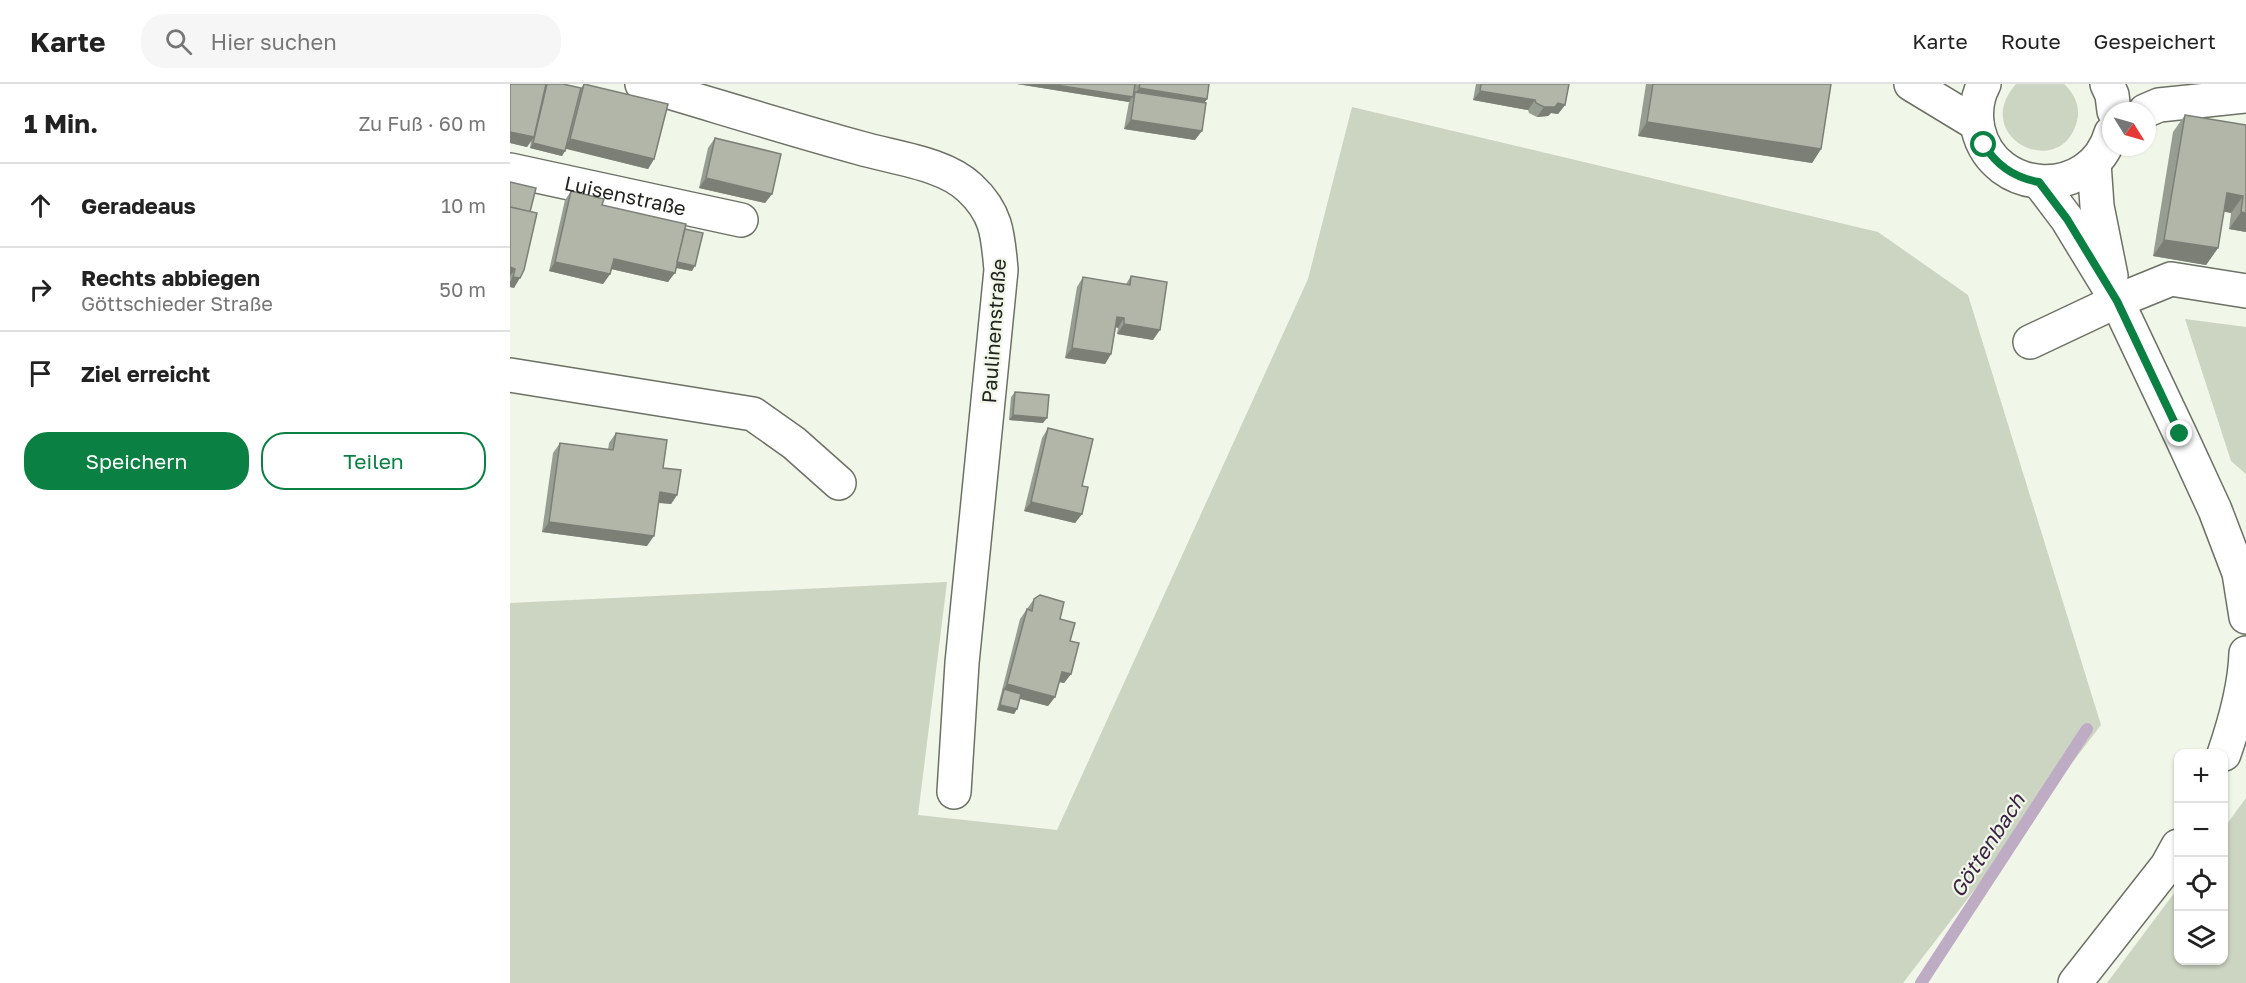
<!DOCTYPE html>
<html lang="de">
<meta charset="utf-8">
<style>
:root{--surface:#fff;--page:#f6f6f6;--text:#222;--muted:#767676;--line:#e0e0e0;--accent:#0b8043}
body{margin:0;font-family:"Golos Text",sans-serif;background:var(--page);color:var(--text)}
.controls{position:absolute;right:18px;bottom:18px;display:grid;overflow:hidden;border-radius:12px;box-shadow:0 2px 4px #0004}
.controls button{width:54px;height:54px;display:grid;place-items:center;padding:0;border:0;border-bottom:2px solid var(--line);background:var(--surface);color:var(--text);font:30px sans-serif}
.compass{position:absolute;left:1592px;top:18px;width:54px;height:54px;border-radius:50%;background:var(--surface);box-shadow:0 2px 4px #0004;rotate:127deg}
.stop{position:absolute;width:18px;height:18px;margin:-14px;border:4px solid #0b8043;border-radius:50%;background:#fff}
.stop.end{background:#0b8043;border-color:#fff;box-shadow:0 2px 6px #0008}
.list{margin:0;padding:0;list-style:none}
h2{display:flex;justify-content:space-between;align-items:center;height:78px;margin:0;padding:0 24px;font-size:26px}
h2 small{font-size:20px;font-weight:400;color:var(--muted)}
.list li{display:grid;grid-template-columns:39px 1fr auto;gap:18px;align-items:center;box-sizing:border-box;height:84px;padding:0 24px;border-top:2px solid var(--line)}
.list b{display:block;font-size:22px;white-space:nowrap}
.list p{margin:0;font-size:20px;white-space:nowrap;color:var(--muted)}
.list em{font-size:20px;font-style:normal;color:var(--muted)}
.actions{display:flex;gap:12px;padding:18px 24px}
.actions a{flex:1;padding:14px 0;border:2px solid var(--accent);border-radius:24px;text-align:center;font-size:21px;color:var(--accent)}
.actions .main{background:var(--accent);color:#fff}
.icon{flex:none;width:33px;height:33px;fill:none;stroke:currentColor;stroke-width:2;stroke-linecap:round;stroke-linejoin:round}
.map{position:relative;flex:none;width:1736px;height:899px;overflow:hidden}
header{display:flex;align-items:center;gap:36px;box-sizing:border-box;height:84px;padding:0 30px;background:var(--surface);border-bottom:2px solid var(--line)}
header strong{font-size:28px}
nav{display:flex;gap:33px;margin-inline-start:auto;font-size:21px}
.search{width:420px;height:54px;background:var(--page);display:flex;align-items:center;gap:15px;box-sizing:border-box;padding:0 21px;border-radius:24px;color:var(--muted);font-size:22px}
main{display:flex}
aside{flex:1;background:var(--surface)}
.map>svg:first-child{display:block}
.green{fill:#ccd4c2}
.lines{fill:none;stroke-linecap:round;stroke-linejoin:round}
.stream{stroke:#beacc5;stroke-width:12}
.minor-casing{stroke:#6c7165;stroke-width:36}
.major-casing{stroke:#6c7165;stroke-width:36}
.minor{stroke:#fff;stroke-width:33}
.major{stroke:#fff;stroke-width:33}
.wall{fill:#989d91}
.shaded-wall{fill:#7c7f76}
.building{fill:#b1b6a9;stroke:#7c7f76;stroke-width:1.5}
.route{stroke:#0b8043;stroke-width:8}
.labels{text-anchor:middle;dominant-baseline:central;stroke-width:4.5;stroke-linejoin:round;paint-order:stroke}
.street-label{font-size:20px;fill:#21231e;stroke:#f0f6e8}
.water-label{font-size:21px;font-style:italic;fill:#3a2044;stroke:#f0f6e8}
</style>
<header>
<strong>Karte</strong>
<div class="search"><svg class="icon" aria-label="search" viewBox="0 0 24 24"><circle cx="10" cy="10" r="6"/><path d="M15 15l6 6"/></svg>Hier suchen</div>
<nav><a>Karte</a><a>Route</a><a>Gespeichert</a></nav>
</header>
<main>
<aside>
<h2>1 Min.<small>Zu Fuß · 60 m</small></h2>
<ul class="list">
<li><svg class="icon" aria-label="ahead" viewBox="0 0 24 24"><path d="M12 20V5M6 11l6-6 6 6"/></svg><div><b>Geradeaus</b></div><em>10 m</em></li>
<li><svg class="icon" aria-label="right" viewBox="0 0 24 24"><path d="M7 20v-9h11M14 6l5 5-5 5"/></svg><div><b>Rechts abbiegen</b><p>Göttschieder Straße</p></div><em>50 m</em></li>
<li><svg class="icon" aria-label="arrive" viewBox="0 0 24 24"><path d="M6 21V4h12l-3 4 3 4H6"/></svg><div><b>Ziel erreicht</b></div></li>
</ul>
<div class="actions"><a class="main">Speichern</a><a>Teilen</a></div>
</aside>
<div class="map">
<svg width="1736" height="899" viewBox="0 0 1736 899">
<rect width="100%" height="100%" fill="#f0f6e8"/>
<!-- green -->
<g class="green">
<path d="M1506 0H1554C1564 9 1571 23 1567 37 1551 99 1459 53 1506 0Z"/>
<polygon points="842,23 1368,148 1458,211 1591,641 1393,899 0,899 0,519 437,498 408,731 547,746 798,195"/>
<polygon points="1675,235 1736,243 1736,390 1721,377"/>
<polygon points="1736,714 1736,899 1597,899 1668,804 1668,876 1714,876 1714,744"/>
</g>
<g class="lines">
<!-- stream -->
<polyline class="stream" points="1411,899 1577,645"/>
<defs>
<g id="minor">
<path d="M132 0C204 21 277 44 350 64 384 74 434 79 460 104 487 129 488 151 491 186L452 579 444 708"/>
<polyline points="1584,79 1587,122 1601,192"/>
<path id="s1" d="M0 86 231 136"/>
<polyline points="1529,98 1557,135 1607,217 1670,350 1705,426 1729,489 1736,533"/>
<polyline points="1520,258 1607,217 1661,195 1736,207"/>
<polyline points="0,291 243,330 284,359 329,399"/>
<path d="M1714 670C1725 638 1735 603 1736 569"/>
<polyline points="1565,899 1657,782 1668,762"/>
</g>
<g id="major">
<polyline points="1401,0 1467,40"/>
<path d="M1474 0C1467 13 1465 30 1468 45 1484 113 1582 116 1601 49"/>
<polyline points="1597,0 1602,11 1604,27"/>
<polyline points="1635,27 1649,21 1736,12"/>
</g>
</defs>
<!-- minor casing -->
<use href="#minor" class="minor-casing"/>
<!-- major casing -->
<use href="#major" class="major-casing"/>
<!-- minor -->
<use href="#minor" class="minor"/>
<!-- major -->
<use href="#major" class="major"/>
</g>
<!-- wall -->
<g class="wall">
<polygon points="0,0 53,0 71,4 74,0 144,75 138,85 56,65 52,72 20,64 21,57 17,63 0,59"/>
<polygon points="507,0 699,0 697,15 694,19 685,56 614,45 619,18"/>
<polygon points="966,0 1059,0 1055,21 1048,30 1041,29 1038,32 1027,33 1019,29 1018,26 963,16"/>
<polygon points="1136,0 1321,0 1311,65 1302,79 1128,52"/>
<polygon points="1675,31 1736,41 1736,148 1719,145 1721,129 1714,127 1708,164 1696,181 1643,172 1663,48"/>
<polygon points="205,54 262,110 255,119 189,104 198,64"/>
<polygon points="0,98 20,128 4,204 0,203"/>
<polygon points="61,107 92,121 175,145 182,187 166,184 158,198 101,185 100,190 93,200 39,187 55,116"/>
<polygon points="621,192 643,256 607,250 608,244 606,243 601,270 595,280 555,274 567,203 573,193 616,200"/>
<polygon points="505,308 533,339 499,336 501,313"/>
<polygon points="538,344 572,402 572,430 565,439 514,427 532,354"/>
<polygon points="106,349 153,384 167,411 161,420 148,419 137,462 32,448 43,369 50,359 98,366 99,359"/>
<polygon points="524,515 550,535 560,557 561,590 554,599 549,598 545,613 538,622 510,615 507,625 504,630 487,626 510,535"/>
</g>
<!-- shaded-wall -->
<g class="shaded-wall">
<polygon points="507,0 540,0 622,13 619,18"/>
<polygon points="629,4 697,15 687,29 625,10"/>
<polygon points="970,7 1025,16 1018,26 963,16"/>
<polygon points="1048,19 1055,21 1048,30 1041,29 1038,32 1027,33 1034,23"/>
<polygon points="621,36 692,47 685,56 614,45"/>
<polygon points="1137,38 1311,65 1302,79 1128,52"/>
<polygon points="0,48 24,53 17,63 0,59"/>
<polygon points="60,55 144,75 138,85 54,64"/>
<polygon points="23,59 55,67 52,72 20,64"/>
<polygon points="196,94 262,110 255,119 189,104"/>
<polygon points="1717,109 1733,112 1721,129 1705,126"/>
<polygon points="1731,128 1736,129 1736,148 1719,145"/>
<polygon points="1654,156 1708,164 1696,181 1643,172"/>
<polygon points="104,175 165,189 158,198 97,184"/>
<polygon points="45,178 100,190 93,200 39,187"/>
<polygon points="165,178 185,182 182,187 162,183"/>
<polygon points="0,183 5,185 0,192"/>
<polygon points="3,193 10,194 4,204 0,203 0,198"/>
<polygon points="607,233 614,234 608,244 601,242"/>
<polygon points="614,240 650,246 643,256 607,250"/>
<polygon points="562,264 601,270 595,280 555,274"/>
<polygon points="503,331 537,334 533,339 499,336"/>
<polygon points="150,408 167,411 161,420 143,418"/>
<polygon points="521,418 572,430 565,439 514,427"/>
<polygon points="39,438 144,452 137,462 32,448"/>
<polygon points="552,588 561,590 554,599 545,597"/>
<polygon points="497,600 545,613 538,622 493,610 494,605 491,610"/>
<polygon points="490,621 507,625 504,630 487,626"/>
</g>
<!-- building -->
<g class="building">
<polygon points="0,0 36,0 24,53 0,48"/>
<polygon points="37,0 53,0 71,4 55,67 23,59"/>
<polygon points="74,0 158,20 144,75 60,55"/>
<polygon points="540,0 625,0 623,13"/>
<polygon points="630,0 699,0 697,15 629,4"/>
<polygon points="971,0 1059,0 1055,21 1048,19 1045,23 1034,23 1026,19 1025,16 970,7"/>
<polygon points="1143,0 1321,0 1311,65 1137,38"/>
<polygon points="625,8 696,19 692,47 621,36"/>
<polygon points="1675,31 1736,41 1736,129 1731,128 1733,112 1717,109 1708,164 1654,156"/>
<polygon points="205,54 271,70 262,110 196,94"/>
<polygon points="0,98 26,104 20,128 0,123"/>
<polygon points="61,107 94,115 92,121 176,140 165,189 104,175 100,190 45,178"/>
<polygon points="0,123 27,129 14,186 10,194 3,193 5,185 0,183"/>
<polygon points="175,145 193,149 185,182 167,178"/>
<polygon points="621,192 657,198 650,246 614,240 614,234 607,233 601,270 562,264 573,193 620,201"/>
<polygon points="505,308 539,311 537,334 503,331"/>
<polygon points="538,344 583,355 572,402 578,403 572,430 521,418"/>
<polygon points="106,349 157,356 153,384 171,386 167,411 150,408 144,452 39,438 50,359 103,366"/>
<polygon points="530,511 554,518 550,535 565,539 560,557 569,559 561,590 552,588 545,613 497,600 517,525 522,527 524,515"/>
<polygon points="494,605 511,610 507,625 490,621"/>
</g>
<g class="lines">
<!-- route -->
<path class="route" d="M1474 61C1487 82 1505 94 1529 98L1557 135 1607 217 1670 350"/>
</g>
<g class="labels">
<!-- street labels -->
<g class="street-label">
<text stroke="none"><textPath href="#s1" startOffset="118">Luisenstraße</textPath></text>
<text transform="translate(483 247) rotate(-86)">Paulinenstraße</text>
</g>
<!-- water labels -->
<g class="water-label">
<text transform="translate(1477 761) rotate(-57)">Göttenbach</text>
</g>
</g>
</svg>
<div class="controls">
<button>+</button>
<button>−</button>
<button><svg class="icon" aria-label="locate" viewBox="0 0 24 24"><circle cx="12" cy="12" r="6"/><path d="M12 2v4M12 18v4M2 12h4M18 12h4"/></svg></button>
<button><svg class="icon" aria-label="layers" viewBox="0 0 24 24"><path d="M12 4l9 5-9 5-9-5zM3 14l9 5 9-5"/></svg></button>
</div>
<svg class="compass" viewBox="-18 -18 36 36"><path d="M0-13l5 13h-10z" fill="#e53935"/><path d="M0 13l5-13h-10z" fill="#767676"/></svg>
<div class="stop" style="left:1474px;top:61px"></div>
<div class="stop end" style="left:1670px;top:350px"></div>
</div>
</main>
